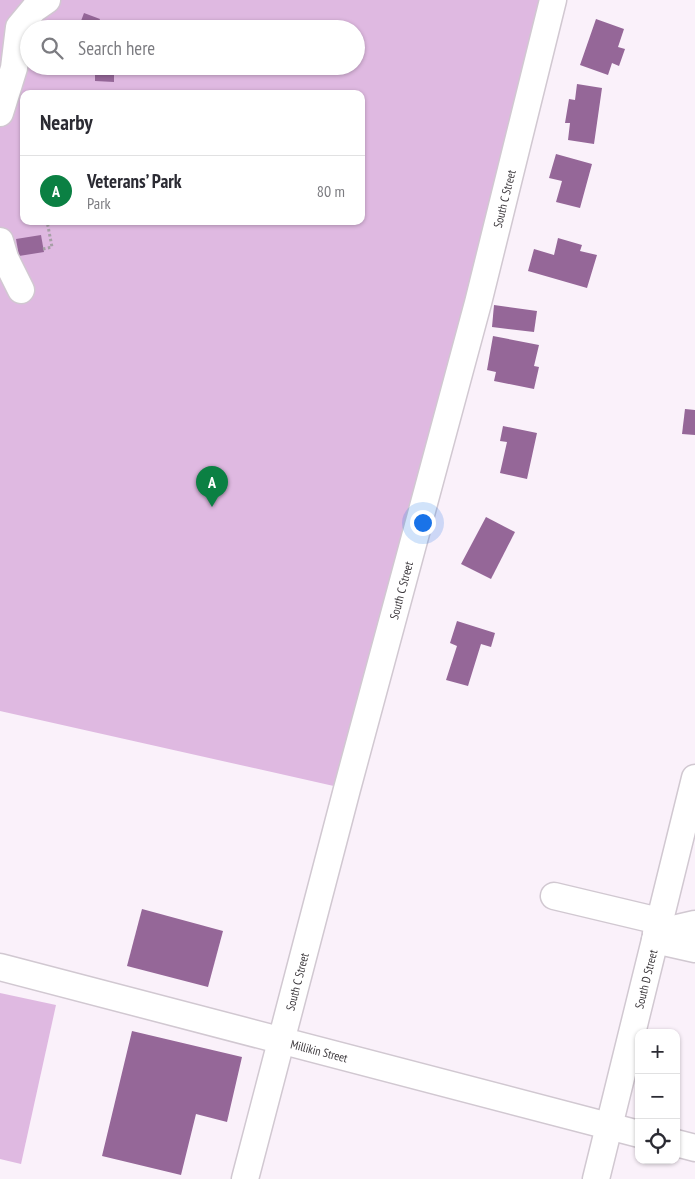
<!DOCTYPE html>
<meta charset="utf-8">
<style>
:root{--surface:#fff;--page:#f7f7f7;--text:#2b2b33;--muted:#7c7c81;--line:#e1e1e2;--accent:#0b8043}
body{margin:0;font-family:"PT Sans Narrow",sans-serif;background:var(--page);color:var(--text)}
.controls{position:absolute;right:15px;bottom:15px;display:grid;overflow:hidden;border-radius:10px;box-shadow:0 1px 4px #0004}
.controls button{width:45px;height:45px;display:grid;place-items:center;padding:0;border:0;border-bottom:1px solid var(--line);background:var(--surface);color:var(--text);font:25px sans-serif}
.you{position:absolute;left:422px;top:522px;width:18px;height:18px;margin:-12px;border:4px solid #fff;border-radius:50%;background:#1a73e8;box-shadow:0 0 0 8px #1a73e833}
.badge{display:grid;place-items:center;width:32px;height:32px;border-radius:50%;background:var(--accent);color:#fff;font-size:16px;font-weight:700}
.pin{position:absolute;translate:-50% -41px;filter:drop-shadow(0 1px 2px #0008)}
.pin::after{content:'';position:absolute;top:26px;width:18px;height:15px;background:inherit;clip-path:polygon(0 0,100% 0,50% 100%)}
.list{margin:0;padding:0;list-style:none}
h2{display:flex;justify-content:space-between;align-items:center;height:65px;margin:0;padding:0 20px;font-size:21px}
h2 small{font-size:16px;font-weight:400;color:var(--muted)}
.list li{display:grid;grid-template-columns:32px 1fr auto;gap:15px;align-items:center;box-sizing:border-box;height:70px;padding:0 20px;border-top:1px solid var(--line)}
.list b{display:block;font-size:19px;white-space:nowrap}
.list p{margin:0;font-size:16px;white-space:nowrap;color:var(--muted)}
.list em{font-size:16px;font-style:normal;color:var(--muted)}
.icon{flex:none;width:28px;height:28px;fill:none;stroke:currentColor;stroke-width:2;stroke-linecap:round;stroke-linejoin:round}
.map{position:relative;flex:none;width:695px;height:1179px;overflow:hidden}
.search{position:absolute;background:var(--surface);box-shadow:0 1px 4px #0004;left:20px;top:20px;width:345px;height:55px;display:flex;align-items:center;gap:12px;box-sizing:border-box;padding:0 18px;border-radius:28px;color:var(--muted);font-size:19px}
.panel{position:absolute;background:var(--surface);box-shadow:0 1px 4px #0004;left:20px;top:90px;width:345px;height:135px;border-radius:10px}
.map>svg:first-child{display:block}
.green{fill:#dfb9e1;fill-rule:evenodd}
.building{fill:#956798}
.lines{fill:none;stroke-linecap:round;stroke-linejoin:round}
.minor-casing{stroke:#d1c8d1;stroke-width:29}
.path{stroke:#a69fa6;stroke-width:3;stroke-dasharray:2.5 2.5;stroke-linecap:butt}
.minor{stroke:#fff;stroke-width:26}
.labels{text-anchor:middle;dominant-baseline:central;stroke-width:5;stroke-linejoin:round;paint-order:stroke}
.street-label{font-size:12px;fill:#3c383c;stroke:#fff}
</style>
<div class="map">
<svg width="695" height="1179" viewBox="0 0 695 1179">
<rect width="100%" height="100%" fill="#faf1fa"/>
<!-- green -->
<g class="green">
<path d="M0 0H553L347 789 0 711ZM29 29H356V66H29ZM24 94H361V221H24Z"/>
<polygon points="0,993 56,1005 21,1164 0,1159"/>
</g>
<!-- building -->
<g class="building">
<polygon points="84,13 100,19 96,29 78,29"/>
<polygon points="596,19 624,29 618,47 625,49 619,66 612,63 608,75 580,65"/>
<polygon points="95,69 114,70 114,82 95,81"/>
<polygon points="577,84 602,88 594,144 568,140 570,123 565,123 569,99 575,100"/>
<polygon points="556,154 592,164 580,208 556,202 562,181 549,178"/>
<polygon points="41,235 44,252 19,256 16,239"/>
<polygon points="558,238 582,245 580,251 597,255 587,288 528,271 534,249 554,255"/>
<polygon points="494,305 537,311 534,332 492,327"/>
<polygon points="493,336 539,345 534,366 539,367 534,389 494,381 496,372 487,370"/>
<polygon points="685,409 695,410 695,435 682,434"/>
<polygon points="503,426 537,433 527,479 500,473 507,442 500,441"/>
<polygon points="486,517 515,532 491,579 461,564"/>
<polygon points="457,621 495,633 491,647 481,644 468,686 446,680 457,646 450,643"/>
<polygon points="142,909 223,931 208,987 127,966"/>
<polygon points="132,1031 242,1057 227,1122 196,1114 181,1175 102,1156"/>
</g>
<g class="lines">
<defs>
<g id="minor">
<polyline points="0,113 14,68 19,27 34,9 47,0"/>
<polyline points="0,241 5,258 21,290"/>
<polyline points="554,896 659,921"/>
<polyline points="656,933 695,924"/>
<polyline points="655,940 695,949"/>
<path id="s1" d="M0 967 639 1134"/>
<polyline points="676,1143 695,1148"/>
<path id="s2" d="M245 1179 347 789 478 303 553 0"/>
<path id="s3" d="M596 1179 695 778"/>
</g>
</defs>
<!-- minor casing -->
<use href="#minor" class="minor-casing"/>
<!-- path -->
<polyline class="path" points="43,249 52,247 47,221"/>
<!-- minor -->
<use href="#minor" class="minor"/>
</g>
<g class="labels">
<!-- street labels -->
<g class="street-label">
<text stroke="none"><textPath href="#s2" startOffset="1014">South C Street</textPath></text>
<text stroke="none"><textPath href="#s2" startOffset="609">South C Street</textPath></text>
<text stroke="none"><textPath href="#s3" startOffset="206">South D Street</textPath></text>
<text stroke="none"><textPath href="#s2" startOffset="204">South C Street</textPath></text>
<text stroke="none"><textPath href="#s1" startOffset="330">Millikin Street</textPath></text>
</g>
</g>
</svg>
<div class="controls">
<button>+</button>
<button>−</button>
<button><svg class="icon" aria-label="locate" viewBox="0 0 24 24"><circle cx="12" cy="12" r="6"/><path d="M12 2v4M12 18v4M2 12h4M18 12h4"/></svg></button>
</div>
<div class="you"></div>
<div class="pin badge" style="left:212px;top:507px">A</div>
<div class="search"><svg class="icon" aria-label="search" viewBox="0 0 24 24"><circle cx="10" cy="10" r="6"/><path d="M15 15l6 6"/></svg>Search here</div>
<section class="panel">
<h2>Nearby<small></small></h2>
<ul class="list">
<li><span class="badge">A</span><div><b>Veterans’ Park</b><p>Park</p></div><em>80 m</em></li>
</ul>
</section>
</div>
